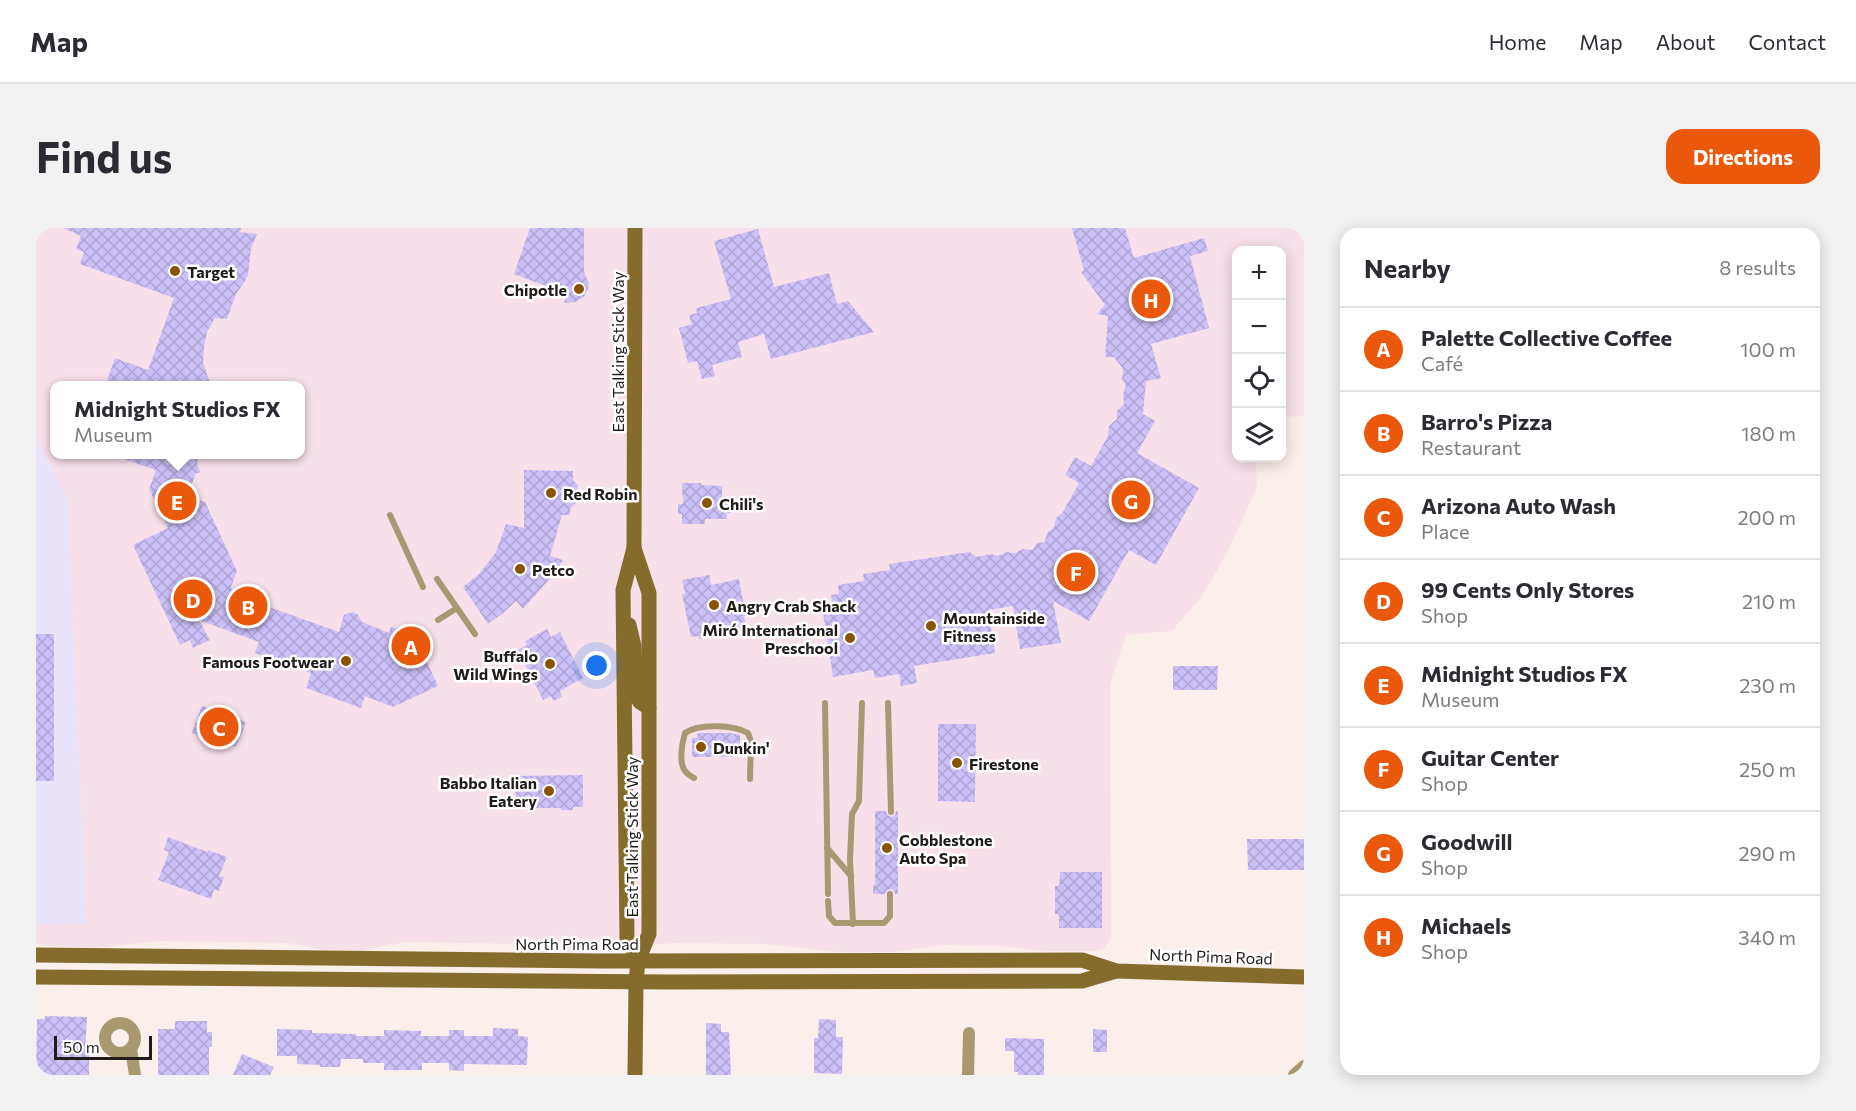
<!DOCTYPE html>
<meta charset="utf-8">
<style>
:root{--surface:#fff;--page:#f2f2f3;--text:#2b2b33;--muted:#7c7c81;--line:#e1e1e2;--accent:#ea580c}
body{margin:0;font-family:Commissioner,sans-serif;background:var(--page);color:var(--text)}
.controls{position:absolute;right:18px;top:18px;display:grid;overflow:hidden;border-radius:12px;box-shadow:0 3px 15px #0003}
.controls button{width:54px;height:54px;display:grid;place-items:center;padding:0;border:0;border-bottom:2px solid var(--line);background:var(--surface);color:var(--text);font:30px sans-serif}
.scale{position:absolute;left:18px;bottom:15px;width:98px;box-sizing:border-box;padding-left:6px;border:3px solid #201c1a;border-top:0;font-size:16px;line-height:21px;white-space:nowrap;color:#201c1a;-webkit-text-stroke:4px #fff;paint-order:stroke}
.you{position:absolute;left:561px;top:438px;width:21px;height:21px;margin:-15px;border:4px solid #fff;border-radius:50%;background:#1a73e8;box-shadow:0 0 0 9px #1a73e833}
.badge{display:grid;place-items:center;width:39px;height:39px;border-radius:50%;background:var(--accent);color:#fff;font-size:20px;font-weight:700}
.pin{position:absolute;translate:-50% -50%;border:3px solid #fff;box-shadow:0 2px 6px #0006}
.popup{position:absolute;left:14px;top:153px;width:255px;height:78px;box-sizing:border-box;display:grid;place-content:center;border-radius:12px;background:var(--surface);filter:drop-shadow(0 2px 4px #0005);font-size:20px;white-space:nowrap;color:var(--muted)}
.popup b{font-size:22px;color:var(--text)}
.popup::after{content:'';position:absolute;left:50%;top:100%;margin-left:-12px;border:12px solid transparent;border-top-color:var(--surface)}
.list{margin:0;padding:0;list-style:none}
h2{display:flex;justify-content:space-between;align-items:center;height:78px;margin:0;padding:0 24px;font-size:26px}
h2 small{font-size:20px;font-weight:400;color:var(--muted)}
.list li{display:grid;grid-template-columns:39px 1fr auto;gap:18px;align-items:center;box-sizing:border-box;height:84px;padding:0 24px;border-top:2px solid var(--line)}
.list b{display:block;font-size:22px;white-space:nowrap}
.list p{margin:0;font-size:20px;white-space:nowrap;color:var(--muted)}
.list em{font-size:20px;font-style:normal;color:var(--muted)}
.icon{flex:none;width:33px;height:33px;fill:none;stroke:currentColor;stroke-width:2;stroke-linecap:round;stroke-linejoin:round}
.map{position:relative;flex:none;width:1268px;height:847px;overflow:hidden;border-radius:18px}
header{display:flex;align-items:center;gap:36px;box-sizing:border-box;height:84px;padding:0 30px;background:var(--surface);border-bottom:2px solid var(--line)}
header strong{font-size:28px}
nav{display:flex;gap:33px;margin-inline-start:auto;font-size:21px}
.intro{display:flex;align-items:center;justify-content:space-between;box-sizing:border-box;height:144px;padding:0 36px}
h1{margin:0;font-size:42px}
.button{padding:15px 27px;border-radius:18px;background:var(--accent);color:#fff;font-size:21px;font-weight:700}
main{display:flex;gap:36px;padding:0 36px}
aside{flex:1;background:var(--surface);border-radius:18px;box-shadow:0 3px 15px #0003}
.map>svg:first-child{display:block}
.commercial{fill:#f8e0eb;fill-rule:evenodd}
.education{fill:#eae4fa}
.building{fill:url(#building-cross-hatch)}
.lines{fill:none;stroke-linecap:round;stroke-linejoin:round}
.lane{stroke:#a99870;stroke-width:6}
.street{stroke:#a99870;stroke-width:12}
.secondary{stroke:#856c2c;stroke-width:15}
.poi-dot{fill:#885400;stroke:#fff;stroke-width:2}
.labels{text-anchor:middle;dominant-baseline:central;stroke-width:5;stroke-linejoin:round;paint-order:stroke}
.poi-label{font-size:16px;font-weight:bold;fill:#201c1a;stroke:#fff;text-anchor:start}
.street-label{font-size:16px;fill:#201c1a;stroke:#fff}
</style>
<header>
<strong>Map</strong>
<nav><a>Home</a><a>Map</a><a>About</a><a>Contact</a></nav>
</header>
<div class="intro"><h1>Find us</h1><a class="button">Directions</a></div>
<main>
<div class="map">
<svg width="1268" height="847" viewBox="0 0 1268 847">
<defs>
<pattern id="building-cross-hatch" width="8" height="8" patternUnits="userSpaceOnUse" patternTransform="scale(1.5)"><rect width="8" height="8" fill="#ccc0f8"/><path d="M0 0l8 8M0 8l8-8" fill="none" stroke="#afa4d4"/></pattern>
</defs>
<rect width="100%" height="100%" fill="#faefea"/>
<!-- commercial -->
<path class="commercial" d="M0 0H1268V188L1246 189V22H1200V230H1220L1221 259 1191 325 1166 368 1136 403 1090 407 1074 457 1075 694V708L1072 715 1068 720 1059 723H1010L965 718 904 717 859 724H800L731 716 636 715 559 724 536 725 485 716 370 714 324 723 286 722 253 715 124 713 60 720 14 718 0 716ZM18 158H264V226H18Z"/>
<!-- education -->
<polygon class="education" points="0,208 32,273 50,695 0,696"/>
<!-- building -->
<g class="building">
<polygon points="27,0 205,0 204,4 221,6 215,21 212,47 209,53 200,66 191,91 179,90 171,104 168,120 167,134 175,158 69,158 79,130 112,142 138,70 44,36 48,24 40,21 45,8"/>
<polygon points="494,0 548,0 548,44 553,55 552,61 548,69 539,74 528,75 531,66 478,46"/>
<polygon points="1036,0 1089,0 1098,30 1168,10 1172,23 1154,28 1173,100 1115,116 1125,150 1110,153 1107,186 1119,193 1101,225 1163,260 1120,337 1093,322 1053,393 1017,373 1025,415 984,421 977,378 952,382 959,425 878,438 881,455 865,458 863,446 839,450 837,442 797,449 786,378 797,376 795,367 803,366 802,357 828,353 827,346 854,342 853,336 934,324 940,329 955,326 962,328 970,324 979,325 987,321 996,322 1001,315 1009,314 1011,305 1018,299 1020,290 1027,284 1043,255 1029,247 1039,229 1055,238 1072,208 1073,198 1081,191 1081,183 1088,176 1087,167 1090,157 1086,151 1087,141 1078,129 1069,129 1072,88 1061,86 1069,77 1045,44 1048,42"/>
<polygon points="722,1 738,59 793,45 801,76 812,73 838,104 735,131 728,106 702,114 706,129 676,137 679,148 666,151 661,133 652,135 643,100 656,96 653,87 661,85 660,80 695,71 678,13"/>
<polygon points="80,226 164,226 161,235 164,244 159,246 155,260 160,271 169,274 201,343 195,359 199,367 303,404 308,387 317,384 322,387 326,394 353,405 355,399 372,405 386,434 390,432 402,458 357,479 329,468 325,480 270,460 275,445 219,425 223,414 163,392 174,412 157,420 154,412 144,417 97,317 132,300 113,261 120,242 79,228"/>
<polygon points="488,242 537,243 537,252 542,257 541,273 534,281 534,287 526,287 514,328 527,332 518,346 487,381 480,373 466,386 452,396 427,359 443,346 460,324 470,296 488,300"/>
<polygon points="646,255 665,255 665,257 686,258 686,272 693,272 697,276 697,285 691,285 691,291 669,291 669,296 646,296 646,286 642,286 642,276 647,276"/>
<polygon points="673,347 675,357 703,351 710,388 708,388 710,398 678,405 678,408 663,411 663,408 655,409 646,366 649,366 646,352"/>
<polygon points="511,401 515,409 524,404 547,450 524,463 526,469 517,473 515,468 507,472 482,422 491,417 489,413"/>
<rect x="0" y="406" width="18" height="147"/>
<polygon points="1137,438 1182,438 1181,462 1137,462"/>
<polygon points="166,478 210,494 200,519 156,505"/>
<polygon points="902,496 940,496 939,574 902,573"/>
<polygon points="663,505 693,505 704,507 704,529 656,529 656,510 661,510 661,506"/>
<polygon points="547,547 547,579 537,579 537,582 525,582 525,580 492,580 492,577 480,578 479,548"/>
<polygon points="839,583 850,583 851,587 855,589 858,588 860,583 862,583 862,666 859,666 858,663 855,661 851,662 849,666 837,666 837,658 839,657"/>
<polygon points="132,609 171,624 172,622 191,629 183,648 188,649 183,663 178,661 175,671 122,652 133,624 128,622"/>
<polygon points="1211,611 1268,611 1268,642 1212,642"/>
<polygon points="1024,644 1066,644 1066,700 1023,700 1023,686 1019,686 1019,658 1023,658"/>
<polygon points="9,788 51,789 49,823 53,823 53,847 0,847 1,791 9,791"/>
<polygon points="783,791 800,792 800,809 807,809 806,846 778,845 778,810 782,810"/>
<polygon points="139,793 171,793 171,804 176,804 176,819 173,819 173,847 122,847 122,801 139,801"/>
<polygon points="670,795 685,796 685,804 693,804 695,847 670,847"/>
<polygon points="457,800 482,801 482,808 492,809 491,837 428,836 428,843 413,842 413,835 386,835 386,842 348,842 348,835 327,835 327,831 305,831 304,839 284,839 284,837 261,836 261,828 241,828 241,801 276,802 276,805 320,806 320,808 348,808 348,802 385,803 385,808 413,808 413,802 428,802 428,808 457,808"/>
<polygon points="1057,801 1071,802 1071,824 1057,824"/>
<polygon points="969,810 1008,811 1008,847 982,847 982,844 978,844 978,823 969,823"/>
<polygon points="206,826 238,839 234,847 197,847"/>
</g>
<g class="lines">
<!-- lane -->
<g class="lane">
<polyline points="354,287 387,359"/>
<polyline points="401,351 439,406"/>
<polyline points="402,392 421,380"/>
<polyline points="789,475 792,666"/>
<polyline points="852,475 855,584"/>
<path d="M658 550C655 548 652 547 650 544 642 536 646 515 649 505 663 495 698 497 712 505L715 513 714 551"/>
<polyline points="791,620 815,648"/>
<polyline points="792,673 793,688 799,695 848,695 854,688 854,666"/>
<polyline points="817,696 814,631 816,586 823,573 826,475"/>
</g>
<!-- street -->
<g class="street">
<circle cx="84" cy="810" r="15"/>
<polyline points="95,821 99,847"/>
<polyline points="932,847 933,805"/>
<polyline points="1258,847 1268,838"/>
</g>
<!-- secondary -->
<g class="secondary">
<polyline points="599,0 598,320 587,362 591,710 602,733"/>
<polyline points="598,320 613,365 613,706 602,733 600,754 599,847"/>
<polyline points="593,397 598,418 600,468 604,474 613,480"/>
<polyline points="0,727 565,733 1046,732 1080,743 1268,749"/>
<polyline points="0,749 632,754 1046,753 1080,743"/>
</g>
</g>
<!-- markers -->
<g class="poi-dot">
<circle cx="139" cy="43" r="6"/>
<circle cx="543" cy="61" r="6"/>
<circle cx="515" cy="265" r="6"/>
<circle cx="671" cy="275" r="6"/>
<circle cx="484" cy="341" r="6"/>
<circle cx="678" cy="377" r="6"/>
<circle cx="895" cy="398" r="6"/>
<circle cx="814" cy="410" r="6"/>
<circle cx="310" cy="433" r="6"/>
<circle cx="514" cy="436" r="6"/>
<circle cx="665" cy="519" r="6"/>
<circle cx="921" cy="535" r="6"/>
<circle cx="513" cy="563" r="6"/>
<circle cx="851" cy="620" r="6"/>
</g>
<g class="labels">
<!-- poi labels -->
<g class="poi-label">
<text x="151" y="43">Target</text>
<text x="531" y="61" text-anchor="end">Chipotle</text>
<text x="527" y="265">Red Robin</text>
<text x="683" y="275">Chili's</text>
<text x="496" y="341">Petco</text>
<text x="690" y="377">Angry Crab Shack</text>
<text x="907" y="389">Mountainside<tspan x="907" dy="18">Fitness</tspan></text>
<text x="802" y="401" text-anchor="end">Miró International<tspan x="802" dy="18">Preschool</tspan></text>
<text x="502" y="427" text-anchor="end">Buffalo<tspan x="502" dy="18">Wild Wings</tspan></text>
<text x="298" y="433" text-anchor="end">Famous Footwear</text>
<text x="677" y="519">Dunkin'</text>
<text x="933" y="535">Firestone</text>
<text x="501" y="554" text-anchor="end">Babbo Italian<tspan x="501" dy="18">Eatery</tspan></text>
<text x="863" y="611">Cobblestone<tspan x="863" dy="18">Auto Spa</tspan></text>
</g>
<!-- street labels -->
<g class="street-label">
<text transform="translate(581 124) rotate(-90)">East Talking Stick Way</text>
<text transform="translate(595 609) rotate(-90)">East Talking Stick Way</text>
<text x="541" y="715">North Pima Road</text>
<text transform="translate(1175 728) rotate(2)">North Pima Road</text>
</g>
</g>
</svg>
<div class="controls">
<button>+</button>
<button>−</button>
<button><svg class="icon" aria-label="locate" viewBox="0 0 24 24"><circle cx="12" cy="12" r="6"/><path d="M12 2v4M12 18v4M2 12h4M18 12h4"/></svg></button>
<button><svg class="icon" aria-label="layers" viewBox="0 0 24 24"><path d="M12 4l9 5-9 5-9-5zM3 14l9 5 9-5"/></svg></button>
</div>
<div class="scale">50 m</div>
<div class="you"></div>
<div class="pin badge" style="left:375px;top:418px">A</div>
<div class="pin badge" style="left:212px;top:378px">B</div>
<div class="pin badge" style="left:183px;top:499px">C</div>
<div class="pin badge" style="left:157px;top:371px">D</div>
<div class="pin badge" style="left:141px;top:273px">E</div>
<div class="popup"><b>Midnight Studios FX</b>Museum</div>
<div class="pin badge" style="left:1040px;top:344px">F</div>
<div class="pin badge" style="left:1095px;top:272px">G</div>
<div class="pin badge" style="left:1115px;top:71px">H</div>
</div>
<aside>
<h2>Nearby<small>8 results</small></h2>
<ul class="list">
<li><span class="badge">A</span><div><b>Palette Collective Coffee</b><p>Café</p></div><em>100 m</em></li>
<li><span class="badge">B</span><div><b>Barro's Pizza</b><p>Restaurant</p></div><em>180 m</em></li>
<li><span class="badge">C</span><div><b>Arizona Auto Wash</b><p>Place</p></div><em>200 m</em></li>
<li><span class="badge">D</span><div><b>99 Cents Only Stores</b><p>Shop</p></div><em>210 m</em></li>
<li><span class="badge">E</span><div><b>Midnight Studios FX</b><p>Museum</p></div><em>230 m</em></li>
<li><span class="badge">F</span><div><b>Guitar Center</b><p>Shop</p></div><em>250 m</em></li>
<li><span class="badge">G</span><div><b>Goodwill</b><p>Shop</p></div><em>290 m</em></li>
<li><span class="badge">H</span><div><b>Michaels</b><p>Shop</p></div><em>340 m</em></li>
</ul>
</aside>
</main>
